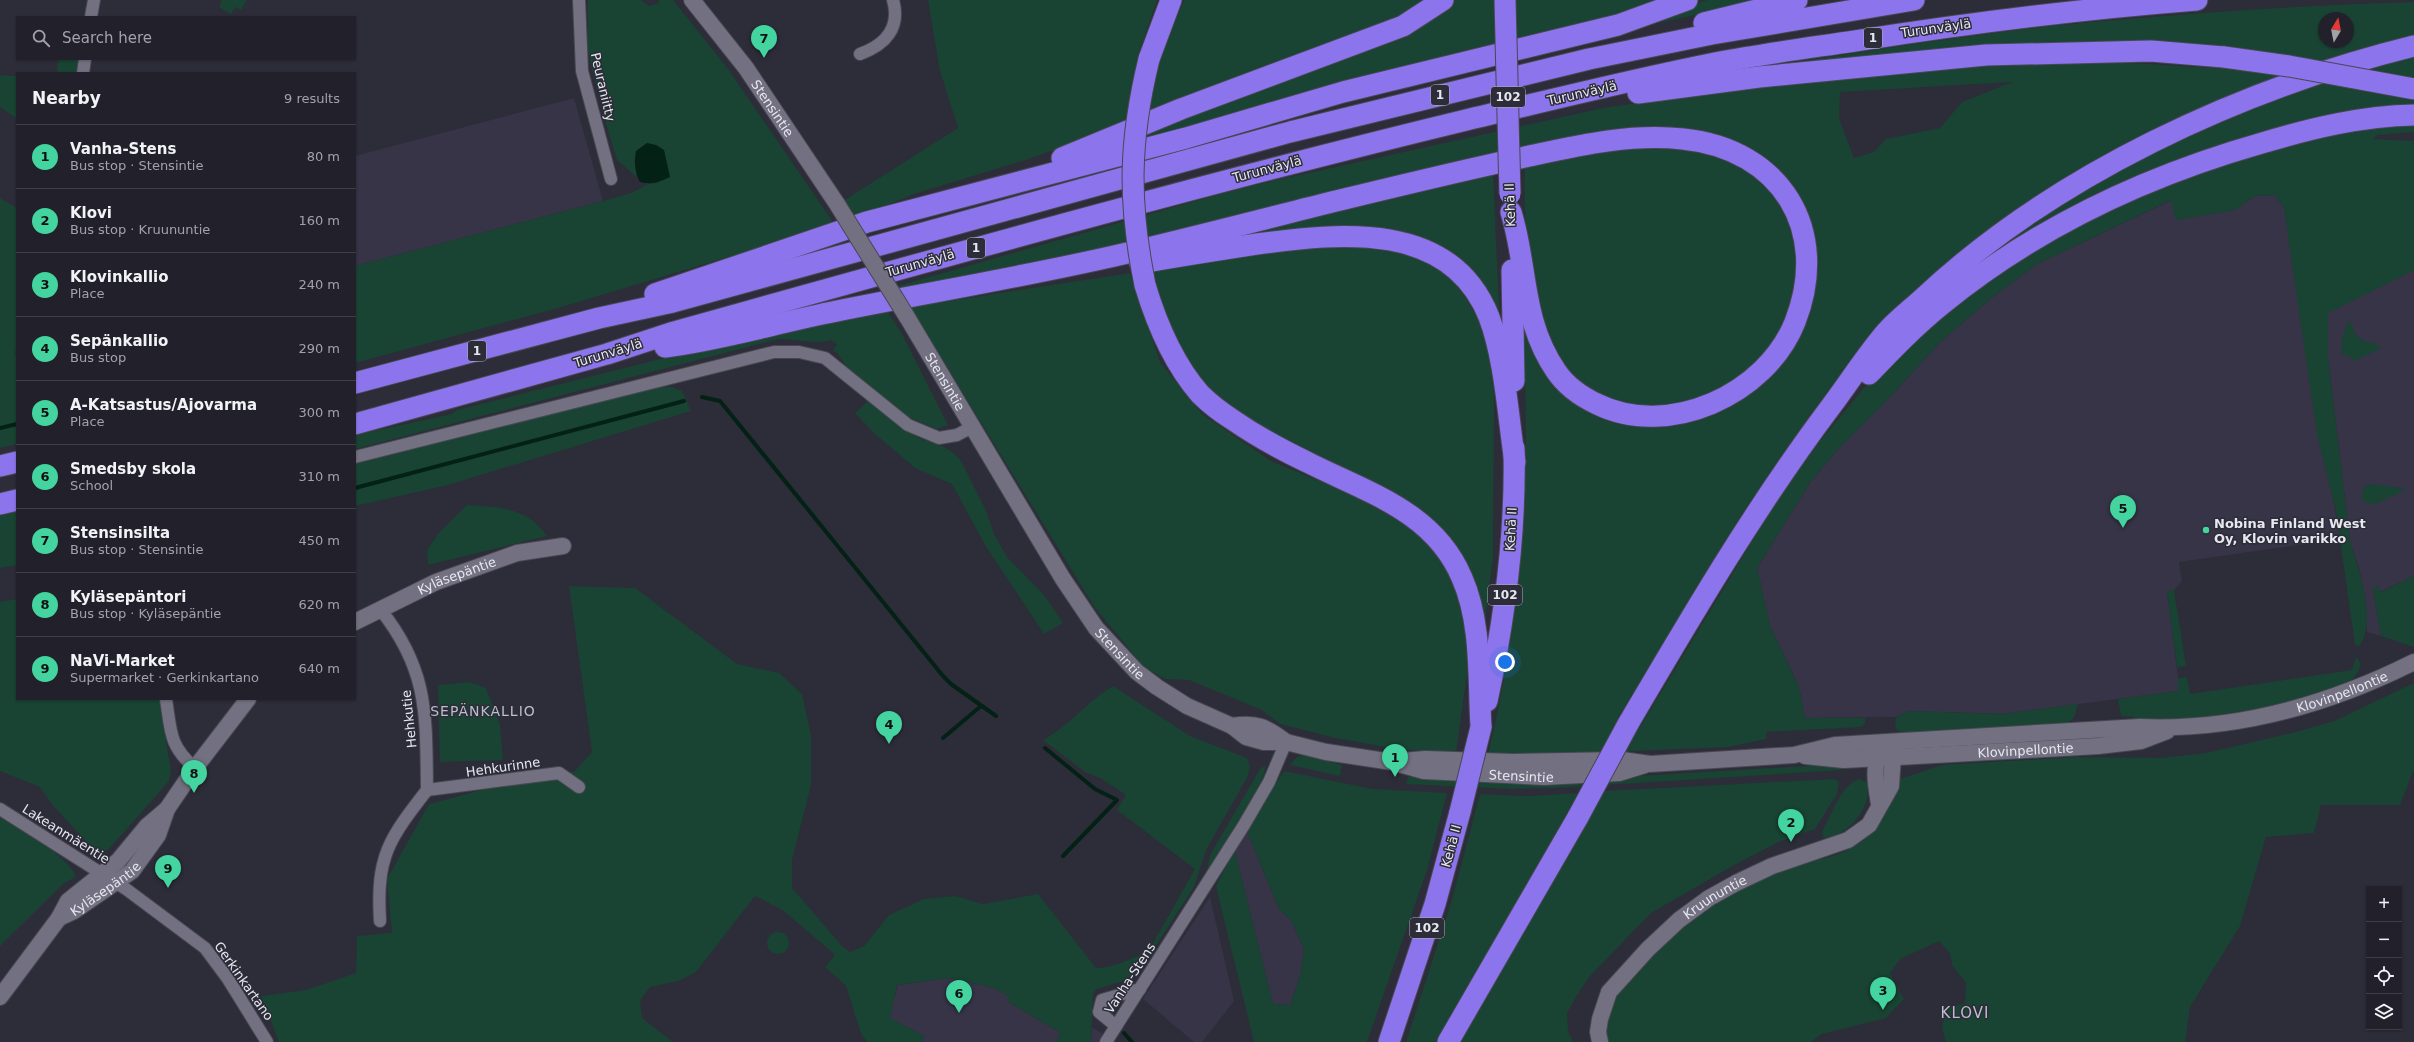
<!DOCTYPE html>
<meta charset="utf-8">
<style>
:root{--surface:#22212b;--page:#2a2933;--text:#f1f3f6;--muted:#a2a3a9;--line:#3f3e47;--accent:#43d4a0}
body{margin:0;font-family:"DejaVu Sans",sans-serif;background:var(--page);color:var(--text)}
.controls{position:absolute;right:12px;bottom:12px;display:grid;overflow:hidden;border-radius:0px;box-shadow:0 1px 3px #0004}
.controls button{width:36px;height:36px;display:grid;place-items:center;padding:0;border:0;border-bottom:1px solid var(--line);background:var(--surface);color:var(--text);font:20px sans-serif}
.compass{position:absolute;left:2318px;top:12px;width:36px;height:36px;border-radius:50%;background:var(--surface);box-shadow:0 1px 3px #0004;rotate:10deg}
.you{position:absolute;left:1505px;top:662px;width:14px;height:14px;margin:-10px;border:3px solid #fff;border-radius:50%;background:#1a73e8;box-shadow:0 0 0 6px #1a73e833}
.badge{display:grid;place-items:center;width:26px;height:26px;border-radius:50%;background:var(--accent);color:#111;font-size:13px;font-weight:700}
.pin{position:absolute;translate:-50% -33px;filter:drop-shadow(0 1px 2px #0008)}
.pin::after{content:'';position:absolute;top:21px;width:14px;height:12px;background:inherit;clip-path:polygon(0 0,100% 0,50% 100%)}
.list{margin:0;padding:0;list-style:none}
h2{display:flex;justify-content:space-between;align-items:center;height:52px;margin:0;padding:0 16px;font-size:17px}
h2 small{font-size:13px;font-weight:400;color:var(--muted)}
.list li{display:grid;grid-template-columns:26px 1fr auto;gap:12px;align-items:center;box-sizing:border-box;height:64px;padding:0 16px;border-top:1px solid var(--line)}
.list b{display:block;font-size:15px;white-space:nowrap}
.list p{margin:0;font-size:13px;white-space:nowrap;color:var(--muted)}
.list em{font-size:13px;font-style:normal;color:var(--muted)}
.icon{flex:none;width:22px;height:22px;fill:none;stroke:currentColor;stroke-width:2;stroke-linecap:round;stroke-linejoin:round}
.map{position:relative;flex:none;width:2414px;height:1042px;overflow:hidden}
.search{position:absolute;background:var(--surface);box-shadow:0 1px 3px #0004;left:16px;top:16px;width:340px;height:44px;display:flex;align-items:center;gap:10px;box-sizing:border-box;padding:0 14px;border-radius:0px;color:var(--muted);font-size:15px}
.panel{position:absolute;background:var(--surface);box-shadow:0 1px 3px #0004;left:16px;top:72px;width:340px;height:628px;border-radius:0px}
.map>svg:first-child{display:block}
.built{fill:#363446}
.green{fill:#194332;fill-rule:evenodd}
.water{fill:#042116}
.lines{fill:none;stroke-linecap:round;stroke-linejoin:round}
.stream{stroke:#042116;stroke-width:4}
.street-casing{stroke:#474752;stroke-width:14}
.secondary-casing{stroke:#474752;stroke-width:18}
.highway-casing{stroke:#474752;stroke-width:23}
.street{stroke:#737181;stroke-width:12}
.secondary{stroke:#737181;stroke-width:16}
.highway{stroke:#8c74ec;stroke-width:21}
.secondary-bridge-casing{stroke:#474752;stroke-width:18;stroke-linecap:butt}
.highway-bridge-casing{stroke:#474752;stroke-width:23;stroke-linecap:butt}
.secondary-bridge{stroke:#737181;stroke-width:16}
.highway-bridge{stroke:#8c74ec;stroke-width:21}
.poi-dot{fill:#43d4a0;stroke:#2d2c39;stroke-width:1.5}
.labels{text-anchor:middle;dominant-baseline:central;stroke-width:3;stroke-linejoin:round;paint-order:stroke}
.shield{fill:#2d2c39;stroke:#afafb9;stroke-width:1}
.shield-label{font-size:12px;font-weight:bold;fill:#e7e7f0}
.street-label{font-size:13px;fill:#e7e7f0;stroke:#2d2c39}
.poi-label{font-size:13px;font-weight:bold;fill:#e7e7f0;stroke:#2d2c39;text-anchor:start}
.neighbourhood-label{font-size:14px;letter-spacing:1px;fill:#bebccd;stroke:#2d2c39}
.quarter-label{font-size:15px;letter-spacing:1px;fill:#bebccd;stroke:#2d2c39}
</style>
<div class="map">
<svg width="2414" height="1042" viewBox="0 0 2414 1042">
<rect width="100%" height="100%" fill="#2d2c39"/>
<!-- built -->
<g class="built">
<polygon points="574,98 603,201 355,266 355,156"/>
<polygon points="2275,195 2284,208 2340,539 2179,562 2182,581 2174,590 2167,591 2179,685 2178,691 2003,714 1910,711 1896,717 1805,718 1799,687 1770,626 1757,568 1811,481 1840,447 1890,397 1940,342 1994,296 2037,264 2172,200 2177,219 2235,210 2255,196"/>
<polygon points="2414,270 2414,576 2380,592 2373,589 2381,636 2367,632 2366,601 2359,568 2350,541 2328,358 2328,312"/>
<polygon points="1246,829 1279,909 1291,920 1304,949 1300,976 1290,1005 1273,1004 1234,848"/>
<polygon points="1210,897 1234,1001 1202,1042 1194,1042 1143,999"/>
<polygon points="950,978 994,988 1010,997 1007,1001 1061,1033 1056,1042 922,1042 924,1036 889,1018 898,985"/>
<polygon points="1092,1027 1108,1038 1110,1042 1091,1042"/>
</g>
<!-- green -->
<g class="green">
<polygon points="222,0 247,0 241,10 235,7 231,14 219,7"/>
<polygon points="588,0 641,0 649,6 657,4 660,0 673,0 728,69 835,225 558,308 355,363 355,266 603,201 631,193 648,184 658,183 634,159 637,177 617,160 606,124 588,53"/>
<polygon points="928,0 1157,0 1136,62 1161,56 1184,0 1432,0 1405,15 1087,138 1029,159 914,194 855,219 843,201 958,128 940,71"/>
<polygon points="1455,0 1654,0 1605,18 1256,107 1112,149 1111,145 1393,39 1427,23"/>
<polygon points="1707,0 1759,0 1678,19 1620,30"/>
<path d="M2414 2V39L2113 157 1850 363 1810 415 1740 517 1618 718 1639 729 1775 503 1824 436 1868 383 1976 286 2060 233 2188 175 2286 145 2362 128 2414 123V132L2377 135 2373 139 2414 141V270L2328 313V358L2350 541C2358 567 2378 623 2359 646L2355 645 2336 512 2317 434 2284 208 2275 195 2255 196 2235 210 2176 220 2171 200 2037 264 1994 296 1940 342 1890 397 1840 447 1811 481 1757 568 1770 626 1799 687 1805 718H1865V723L1861 727 1766 732V739L1729 747 1521 756 1488 754C1522 616 1531 469 1523 327L1525 325 1583 406 1716 411 1807 307 1781 178 1677 133 831 305 1241 188 1603 108 1736 88 1984 64 2116 62 2211 68 2236 48 2192 43 2149 42 1785 64 1793 62C1900 47 2008 28 2116 20 2215 11 2315 5 2414 2ZM2324 18H2348V42H2324ZM2012 82 1962 102 1940 128 1886 139 1874 152 1854 158 1839 119 1840 92Z"/>
<polygon points="2414,54 2414,108 2268,133 1944,287 1993,247 2129,163 2261,103"/>
<polygon points="58,59 79,59 77,73 57,73"/>
<polygon points="0,75 17,76 17,119 0,107"/>
<path d="M1668 147C1698 151 1734 155 1757 177 1821 237 1805 330 1739 381 1718 397 1688 401 1663 405 1633 410 1596 401 1574 380 1531 337 1522 223 1525 166L1632 148Z"/>
<polygon points="1493,174 1500,328 1431,243 1183,250"/>
<polygon points="0,198 17,208 17,341 15,355 17,355 17,444 0,448"/>
<path d="M1366 243 1417 254 1457 281 1481 324 1490 355 1494 393 1493 557 1483 637 1447 542 1238 415C1228 406 1216 398 1208 388 1179 355 1161 312 1152 269L1278 250Z"/>
<polygon points="1130,273 1160,362 1202,414 1271,461 1353,495 1390,514 1420,537 1440,558 1457,591 1468,632 1468,667 1456,753 1397,749 1335,738 1280,724 1262,710 1189,680 1165,679 1144,667 1095,608 910,307"/>
<path d="M887 311 902 334 948 425 937 429 906 416 848 370 839 355 833 350 837 344 831 340C816 345 795 339 778 339L355 449V435L452 414 457 410 676 355Z"/>
<path d="M2348 322 2352 323C2355 347 2373 338 2381 348L2354 361 2346 354 2341 355 2342 339Z"/>
<polygon points="658,387 672,387 682,391 691,411 448,485 355,506 355,464"/>
<polygon points="868,401 899,426 919,438 942,446 954,453 961,461 986,511 995,536 1007,557 1044,595 1063,623 1044,634 985,545 952,484 915,468 875,434 855,413"/>
<polygon points="2370,484 2402,488 2403,491 2373,505 2362,500 2361,496 2365,486"/>
<path d="M467 505C499 507 527 507 547 536L428 565 427 550 438 534Z"/>
<polygon points="17,510 17,565 0,568 0,513"/>
<polygon points="2414,576 2414,647 2381,636 2373,589 2377,585 2381,592"/>
<path d="M569 586 635 588 737 664 779 673 802 694 811 735V785L792 860V888L843 947 850 952 864 946 889 915 924 899 955 896 983 904 1038 894 1096 968C1115 968 1130 958 1148 952L1195 869 1117 810 1126 795 1102 779 1085 772 1043 740C1072 724 1086 702 1113 686L1190 736 1247 758 1250 766 1248 776 1206 850 1194 887 1137 975 1133 978 1097 989 1093 993 1091 1042H1056L1061 1033 1007 1001 1009 997 994 988 950 978 897 985 890 1018 924 1036 922 1042H867L861 1034 846 986 825 967 835 955 784 911 755 896 696 972 678 981 650 987 640 1001 642 1018 673 1042H279L261 996 306 990 356 973 357 936 392 933 387 879 429 804 557 770 574 772 592 752Z"/>
<polygon points="2174,590 2186,666 2177,667 2167,591"/>
<polygon points="17,599 17,699 159,699 171,771 169,781 108,850 100,852 91,847 51,803 40,787 0,771 0,602"/>
<path d="M2356 657 2361 663C2359 670 2356 676 2351 681 2341 690 2323 693 2311 696 2253 713 2194 718 2134 723V717L2121 716 2118 699 2178 691V678L2187 677 2190 694 2352 670Z"/>
<polygon points="469,682 486,688 500,725 503,760 440,762 438,685"/>
<path d="M2414 683V769L2400 805H2321L2314 833 2266 837 2240 926 2190 1007 2185 1042H1946L1942 1028 1946 1008 1965 1003 1966 983 1952 965 1950 953 1939 941 1900 959 1890 973 1904 999 1886 1018 1822 1034 1811 1042H1608C1606 1032 1604 1022 1606 1012 1609 995 1673 932 1688 920 1711 902 1747 879 1775 869 1800 860 1829 862 1853 847 1879 832 1891 807 1900 779L1942 765 2077 757 2159 758 2206 753 2296 732 2334 721Z"/>
<polygon points="2078,704 2074,718 2065,725 1913,736 1902,733 1895,728 1896,717 1909,711 2003,714"/>
<polygon points="1307,754 1342,765 1340,776 1290,765 1297,757"/>
<polygon points="1841,764 1842,770 1556,788 1511,789 1406,784 1408,777 1570,780"/>
<path d="M1266 765C1260 798 1227 842 1209 871L1207 870 1210 855 1260 769Z"/>
<polygon points="1284,771 1373,789 1447,793 1427,870 1367,1042 1254,1042 1216,887 1234,848 1273,1004 1290,1005 1300,976 1304,949 1291,920 1279,909 1246,829"/>
<polygon points="1835,779 1839,782 1837,794 1815,829 1779,842 1736,864 1651,913 1590,976 1577,995 1567,1013 1568,1031 1573,1042 1458,1042 1604,791"/>
<path d="M1859 779 1867 782C1873 807 1849 836 1823 838L1822 832C1831 816 1841 784 1859 779Z"/>
<polygon points="1578,793 1481,971 1440,1042 1406,1042 1451,903 1480,794 1528,796"/>
<path d="M0 817C19 830 69 855 76 877L64 883 0 946Z"/>
<circle cx="778" cy="943" r="11"/>
<polygon points="1123,998 1111,1016 1107,1013 1107,1006"/>
</g>
<!-- water -->
<path class="water" d="M647 143 656 145 664 150 670 177C659 182 652 185 640 182 635 174 634 161 636 151Z"/>
<g class="lines">
<!-- stream -->
<g class="stream">
<polyline points="702,397 720,401 943,676 951,684 996,716"/>
<polyline points="0,428 17,424"/>
<polyline points="355,488 684,401"/>
<polyline points="943,738 981,706"/>
<polyline points="1045,748 1095,789 1117,800 1063,856"/>
<polyline points="1124,1033 1132,1042"/>
</g>
<defs>
<g id="street">
<polyline points="579,0 582,71 611,179"/>
<polyline points="91,17 94,0"/>
<path d="M860 54C885 45 901 28 893 0"/>
<polyline points="83,73 85,59"/>
<polyline points="355,457 774,352 799,352 825,358 908,425 939,438 957,435 972,427"/>
<path d="M380 609C429 670 426 716 427 790"/>
<path d="M166 699C171 731 169 746 195 768"/>
<polyline points="427,790 559,773 579,787"/>
<polyline points="0,809 126,889 205,948 228,979 267,1042"/>
<path d="M380 921C376 856 389 839 427 790"/>
<polyline points="1116,1026 1099,1012 1102,1000 1140,989"/>
<polyline points="1106,1042 1244,825 1269,782 1286,742"/>
</g>
<g id="secondary">
<path id="s1" d="M692 0 746 68 837 204"/>
<path id="s2" d="M907 317 1063 579 1096 628 1137 672 1157 687 1187 706 1232 726 1246 737 1264 742H1286L1326 752 1392 762 1424 771 1544 777 1619 773 1645 765"/>
<path id="s3" d="M355 622 436 582 517 553 563 546"/>
<path d="M1232 726C1257 722 1266 727 1286 742"/>
<path id="s4" d="M1805 756 1844 760 2098 746 2141 741 2167 731"/>
<path id="s5" d="M1392 762 1425 759 1513 762 1622 760 1650 764 1794 755 1835 745 2140 727C2237 731 2328 705 2414 662"/>
<path d="M1879 804C1876 786 1872 766 1881 749"/>
<path id="s6" d="M59 918 74 911 132 871 158 835 167 809 195 768 248 699"/>
<polyline points="0,997 59,918 68,901 118,861 147,826 167,809"/>
<path id="s7" d="M1600 1042 1598 1032 1600 1019 1609 992 1648 949 1679 920 1709 898 1736 883 1772 866 1848 840 1869 825 1891 786 1893 757 1884 743"/>
</g>
<g id="highway">
<polyline points="1704,23 1797,0"/>
<polyline points="1149,59 1171,0"/>
<polyline points="1638,93 1759,77 1986,55 2151,51 2224,57"/>
<polyline points="1062,158 1181,109 1403,26 1443,0"/>
<path d="M1140 263C1179 256 1218 250 1257 244 1340 233 1451 220 1489 317 1505 359 1508 417 1515 462"/>
<polyline points="1512,270 1514,381"/>
<path d="M1145 285C1157 325 1173 363 1200 394 1210 404 1222 413 1233 420 1256 436 1282 450 1307 462 1366 492 1434 511 1462 578 1482 623 1478 678 1481 727"/>
<polyline points="655,294 867,222 1186,138 1343,92 1618,25 1687,0"/>
<path d="M665 347C721 340 780 322 837 311 932 292 1028 276 1123 254 1191 238 1260 220 1328 203 1394 187 1459 171 1525 157 1576 146 1630 133 1683 139 1781 149 1831 230 1795 322 1766 395 1668 439 1597 404 1580 396 1566 386 1556 371 1521 320 1528 267 1511 212"/>
<path d="M1869 374C1892 350 1915 326 1941 305 2034 229 2146 176 2262 143 2312 128 2362 116 2414 115"/>
<polyline points="355,383 599,318 673,302 1290,132 1589,59 1712,34 1914,0"/>
<path d="M355 424 607 354 674 332C936 259 1198 185 1462 121 1546 101 1630 80 1715 63 1761 54 1808 48 1855 41 1969 23 2082 9 2197 0"/>
<polyline points="0,466 17,462"/>
<polyline points="0,504 17,500"/>
<path d="M1487 701C1505 618 1516 533 1514 448"/>
<path d="M1628 724C1692 615 1756 506 1832 405 1850 381 1867 354 1887 331 1898 319 1911 309 1923 298 2054 175 2240 89 2414 46"/>
<polyline points="1389,1042 1435,904 1460,812"/>
<polyline points="1448,1042 1578,817"/>
</g>
</defs>
<!-- street casing -->
<use href="#street" class="street-casing"/>
<!-- secondary casing -->
<use href="#secondary" class="secondary-casing"/>
<!-- highway casing -->
<use href="#highway" class="highway-casing"/>
<!-- street -->
<use href="#street" class="street"/>
<!-- secondary -->
<use href="#secondary" class="secondary"/>
<!-- highway -->
<use href="#highway" class="highway"/>
<defs>
<polyline id="secondary-bridge" points="837,204 907,317"/>
<g id="highway-bridge">
<polyline points="1505,0 1510,194"/>
<polyline points="2224,57 2289,66 2414,89"/>
<path d="M1145 285C1128 202 1129 141 1149 59"/>
<polyline points="1460,812 1481,727"/>
<polyline points="1578,817 1628,724"/>
</g>
</defs>
<!-- secondary-bridge casing -->
<use href="#secondary-bridge" class="secondary-bridge-casing"/>
<!-- highway-bridge casing -->
<use href="#highway-bridge" class="highway-bridge-casing"/>
<!-- secondary-bridge -->
<use href="#secondary-bridge" class="secondary-bridge"/>
<!-- highway-bridge -->
<use href="#highway-bridge" class="highway-bridge"/>
</g>
<!-- markers -->
<circle class="poi-dot" cx="2206" cy="530" r="4"/>
<g class="labels">
<!-- shield labels -->
<g class="shield">
<rect x="1864" y="28" width="18" height="20" rx="3"/>
<rect x="1431" y="85" width="18" height="20" rx="3"/>
<rect x="1491" y="87" width="34" height="20" rx="3"/>
<rect x="967" y="238" width="18" height="20" rx="3"/>
<rect x="468" y="341" width="18" height="20" rx="3"/>
<rect x="1488" y="585" width="34" height="20" rx="3"/>
<rect x="1410" y="918" width="34" height="20" rx="3"/>
</g>
<g class="shield-label">
<text x="1873" y="38">1</text>
<text x="1440" y="95">1</text>
<text x="1508" y="97">102</text>
<text x="976" y="248">1</text>
<text x="477" y="351">1</text>
<text x="1505" y="595">102</text>
<text x="1427" y="928">102</text>
</g>
<!-- street labels -->
<g class="street-label">
<text transform="translate(1936 28) rotate(-8)">Turunväylä</text>
<text transform="translate(603 87) rotate(77)">Peuraniitty</text>
<text transform="translate(1582 93) rotate(-13)">Turunväylä</text>
<text stroke="none"><textPath href="#s1" startOffset="135">Stensintie</textPath></text>
<text transform="translate(1267 169) rotate(-15)">Turunväylä</text>
<text transform="translate(1510 205) rotate(-92)">Kehä II</text>
<text transform="translate(920 263) rotate(-16)">Turunväylä</text>
<text transform="translate(608 353) rotate(-17)">Turunväylä</text>
<text stroke="none"><textPath href="#s2" startOffset="75">Stensintie</textPath></text>
<text transform="translate(1511 529) rotate(-87)">Kehä II</text>
<text stroke="none"><textPath href="#s3" startOffset="112">Kyläsepäntie</textPath></text>
<text stroke="none"><textPath href="#s2" startOffset="399">Stensintie</textPath></text>
<text stroke="none"><textPath href="#s5" startOffset="957">Klovinpellontie</textPath></text>
<text transform="translate(409 719) rotate(-96)">Hehkutie</text>
<text stroke="none"><textPath href="#s4" startOffset="221">Klovinpellontie</textPath></text>
<text transform="translate(503 767) rotate(-8)">Hehkurinne</text>
<text stroke="none"><textPath href="#s2" startOffset="831">Stensintie</textPath></text>
<text transform="translate(66 834) rotate(32)">Lakeanmäentie</text>
<text transform="translate(1451 846) rotate(-75)">Kehä II</text>
<text stroke="none"><textPath href="#s6" startOffset="55">Kyläsepäntie</textPath></text>
<text stroke="none"><textPath href="#s7" startOffset="195">Kruununtie</textPath></text>
<text transform="translate(1130 978) rotate(-57)">Vanha-Stens</text>
<text transform="translate(244 981) rotate(55)">Gerkinkartano</text>
</g>
<!-- poi labels -->
<g class="poi-label">
<text x="2214" y="523">Nobina Finland West<tspan x="2214" dy="15">Oy, Klovin varikko</tspan></text>
</g>
<!-- neighbourhood labels -->
<g class="neighbourhood-label">
<text x="483" y="711">SEPÄNKALLIO</text>
</g>
<!-- quarter labels -->
<g class="quarter-label">
<text x="1965" y="1013">KLOVI</text>
</g>
</g>
</svg>
<div class="controls">
<button>+</button>
<button>−</button>
<button><svg class="icon" aria-label="locate" viewBox="0 0 24 24"><circle cx="12" cy="12" r="6"/><path d="M12 2v4M12 18v4M2 12h4M18 12h4"/></svg></button>
<button><svg class="icon" aria-label="layers" viewBox="0 0 24 24"><path d="M12 4l9 5-9 5-9-5zM3 14l9 5 9-5"/></svg></button>
</div>
<svg class="compass" viewBox="-18 -18 36 36"><path d="M0-13l5 13h-10z" fill="#e53935"/><path d="M0 13l5-13h-10z" fill="#a2a3a9"/></svg>
<div class="you"></div>
<div class="pin badge" style="left:1395px;top:777px">1</div>
<div class="pin badge" style="left:1791px;top:842px">2</div>
<div class="pin badge" style="left:1883px;top:1010px">3</div>
<div class="pin badge" style="left:889px;top:744px">4</div>
<div class="pin badge" style="left:2123px;top:528px">5</div>
<div class="pin badge" style="left:959px;top:1013px">6</div>
<div class="pin badge" style="left:764px;top:58px">7</div>
<div class="pin badge" style="left:194px;top:793px">8</div>
<div class="pin badge" style="left:168px;top:888px">9</div>
<div class="search"><svg class="icon" aria-label="search" viewBox="0 0 24 24"><circle cx="10" cy="10" r="6"/><path d="M15 15l6 6"/></svg>Search here</div>
<section class="panel">
<h2>Nearby<small>9 results</small></h2>
<ul class="list">
<li><span class="badge">1</span><div><b>Vanha-Stens</b><p>Bus stop · Stensintie</p></div><em>80 m</em></li>
<li><span class="badge">2</span><div><b>Klovi</b><p>Bus stop · Kruununtie</p></div><em>160 m</em></li>
<li><span class="badge">3</span><div><b>Klovinkallio</b><p>Place</p></div><em>240 m</em></li>
<li><span class="badge">4</span><div><b>Sepänkallio</b><p>Bus stop</p></div><em>290 m</em></li>
<li><span class="badge">5</span><div><b>A-Katsastus/Ajovarma</b><p>Place</p></div><em>300 m</em></li>
<li><span class="badge">6</span><div><b>Smedsby skola</b><p>School</p></div><em>310 m</em></li>
<li><span class="badge">7</span><div><b>Stensinsilta</b><p>Bus stop · Stensintie</p></div><em>450 m</em></li>
<li><span class="badge">8</span><div><b>Kyläsepäntori</b><p>Bus stop · Kyläsepäntie</p></div><em>620 m</em></li>
<li><span class="badge">9</span><div><b>NaVi-Market</b><p>Supermarket · Gerkinkartano</p></div><em>640 m</em></li>
</ul>
</section>
</div>
